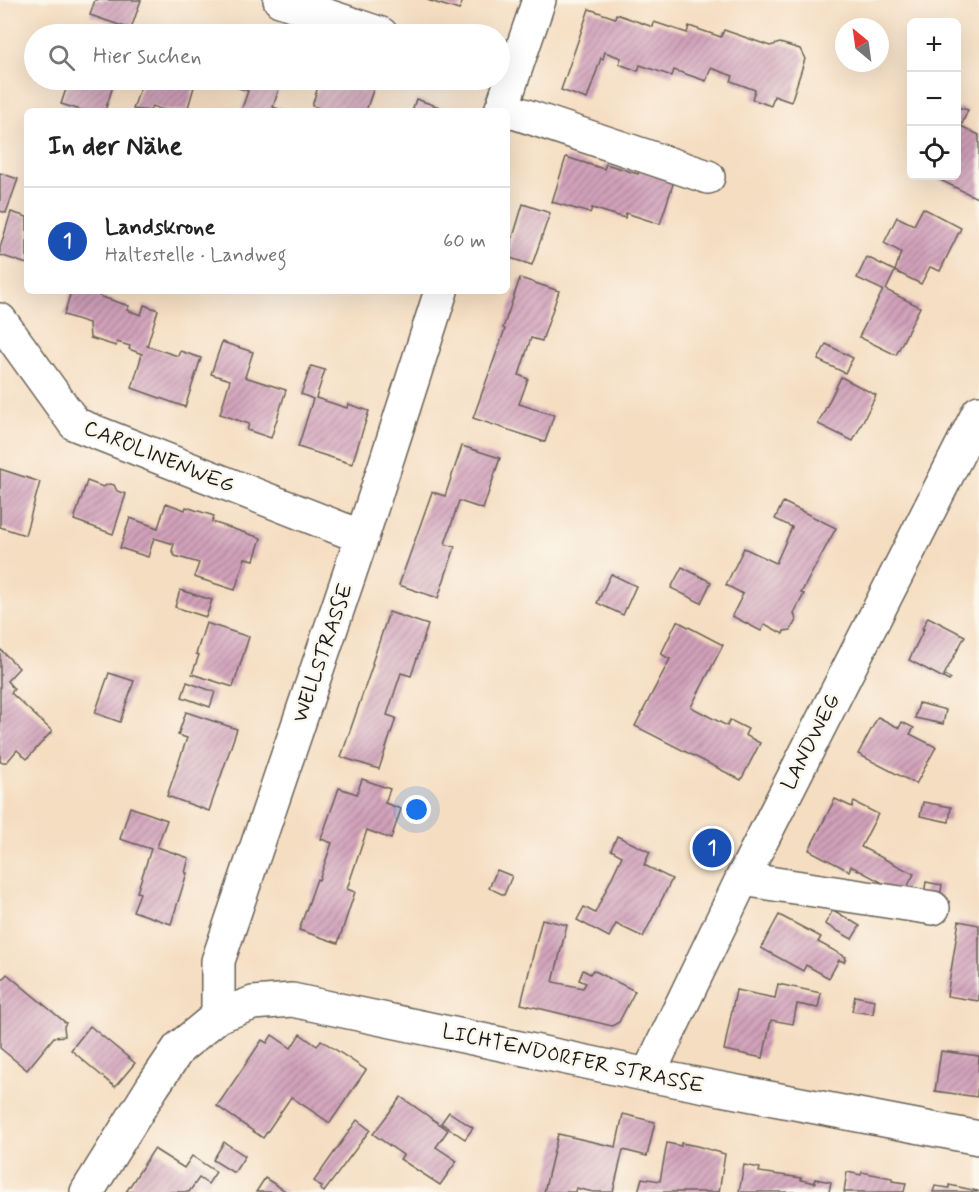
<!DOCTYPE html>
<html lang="de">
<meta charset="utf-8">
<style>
:root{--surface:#fff;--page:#f6f6f6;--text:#222;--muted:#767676;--line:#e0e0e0;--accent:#db2777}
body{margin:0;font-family:Mynerve,sans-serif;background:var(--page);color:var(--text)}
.controls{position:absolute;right:18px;top:18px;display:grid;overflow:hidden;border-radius:9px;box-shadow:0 6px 24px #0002}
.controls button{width:54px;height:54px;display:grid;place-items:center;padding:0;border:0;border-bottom:2px solid var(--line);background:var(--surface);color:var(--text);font:30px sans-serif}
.compass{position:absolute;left:835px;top:18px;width:54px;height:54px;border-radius:50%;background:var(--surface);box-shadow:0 6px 24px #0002;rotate:331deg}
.you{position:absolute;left:417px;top:810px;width:21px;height:21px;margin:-15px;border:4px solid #fff;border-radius:50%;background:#1a73e8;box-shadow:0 0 0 9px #1a73e833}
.badge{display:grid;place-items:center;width:39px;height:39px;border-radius:50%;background:var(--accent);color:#fff;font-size:20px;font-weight:700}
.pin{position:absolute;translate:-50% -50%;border:3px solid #fff;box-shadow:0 2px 6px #0006}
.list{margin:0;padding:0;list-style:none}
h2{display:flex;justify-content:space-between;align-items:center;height:78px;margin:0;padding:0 24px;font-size:26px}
h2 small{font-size:20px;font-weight:400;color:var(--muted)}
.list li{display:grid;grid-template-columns:39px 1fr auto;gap:18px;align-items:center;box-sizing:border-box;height:108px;padding:0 24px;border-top:2px solid var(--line)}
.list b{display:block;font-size:22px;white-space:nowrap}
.list p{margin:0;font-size:20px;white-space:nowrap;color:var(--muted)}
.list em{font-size:20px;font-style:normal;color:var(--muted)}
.icon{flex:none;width:33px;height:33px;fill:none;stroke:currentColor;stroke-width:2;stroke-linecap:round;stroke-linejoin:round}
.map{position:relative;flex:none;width:979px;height:1192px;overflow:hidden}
.search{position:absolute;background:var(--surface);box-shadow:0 6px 24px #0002;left:24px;top:24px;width:486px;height:66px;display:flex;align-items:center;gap:15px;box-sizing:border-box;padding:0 21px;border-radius:33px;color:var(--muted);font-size:22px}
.panel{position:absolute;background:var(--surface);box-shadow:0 6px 24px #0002;left:24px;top:108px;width:486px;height:186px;border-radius:9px}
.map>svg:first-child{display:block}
.building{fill:url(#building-hatch)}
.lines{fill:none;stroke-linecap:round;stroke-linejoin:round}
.minor-casing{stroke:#686056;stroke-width:36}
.minor{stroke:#fff;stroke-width:33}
.labels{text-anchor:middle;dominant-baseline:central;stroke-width:5;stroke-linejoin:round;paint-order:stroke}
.street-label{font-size:21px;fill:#1c1c1c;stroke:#fbf7ec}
</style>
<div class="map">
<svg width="979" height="1192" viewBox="0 0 979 1192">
<defs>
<pattern id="building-hatch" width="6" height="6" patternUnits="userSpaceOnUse" patternTransform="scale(1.5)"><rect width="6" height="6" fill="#d1a1ba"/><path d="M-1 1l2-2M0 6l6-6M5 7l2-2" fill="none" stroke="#a98296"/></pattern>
</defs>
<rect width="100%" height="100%" fill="#fbf7ec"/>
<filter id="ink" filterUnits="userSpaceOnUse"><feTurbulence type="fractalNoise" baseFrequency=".0167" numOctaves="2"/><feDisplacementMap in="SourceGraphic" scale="12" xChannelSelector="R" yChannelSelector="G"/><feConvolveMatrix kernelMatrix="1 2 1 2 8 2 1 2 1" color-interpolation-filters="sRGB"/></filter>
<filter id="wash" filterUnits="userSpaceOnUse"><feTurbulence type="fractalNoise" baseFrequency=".008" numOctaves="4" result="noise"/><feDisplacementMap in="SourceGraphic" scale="24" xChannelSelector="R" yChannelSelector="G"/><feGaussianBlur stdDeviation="1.35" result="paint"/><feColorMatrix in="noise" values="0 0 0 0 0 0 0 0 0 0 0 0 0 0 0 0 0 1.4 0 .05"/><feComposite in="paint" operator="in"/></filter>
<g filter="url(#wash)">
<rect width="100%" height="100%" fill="#f5ddc1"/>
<g id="blocks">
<!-- building -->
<g class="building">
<polygon points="95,0 141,0 131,29 90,15"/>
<polygon points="427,0 463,0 459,10"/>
<polygon points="589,9 615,18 616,14 653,27 654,22 687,33 689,26 721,37 724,30 770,46 780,43 800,49 805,59 791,102 774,96 771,106 752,99 755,90 731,81 733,76 711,68 706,81 674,70 672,76 640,65 638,71 619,64 621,58 605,52 603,59 601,58 587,99 561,90"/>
<polygon points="69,80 115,80 105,111 84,111 61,104"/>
<polygon points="143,80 171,80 194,87 187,111 166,111 152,106 150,111 133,109"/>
<polygon points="213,80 282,80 273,107 284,111 241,111 248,91"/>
<polygon points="320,80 351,80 374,87 366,111 330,111 312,106"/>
<polygon points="416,99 451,111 412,111"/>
<polygon points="957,107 968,110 962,124 957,122"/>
<polygon points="959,125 979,135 979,194 977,198 932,176 957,176 957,129"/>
<polygon points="566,157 604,169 606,164 638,174 640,170 674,181 660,224 626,213 625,218 592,208 590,213 552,202"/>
<polygon points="0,173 18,179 6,213 0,211"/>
<polygon points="523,204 550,213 532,265 507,257"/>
<polygon points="923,208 961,228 940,271 930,267 921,284 895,271 886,290 920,307 896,355 859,337 883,290 857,278 867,257 895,271 901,252 884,243 897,217 914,225"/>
<polygon points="11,212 27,217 27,264 0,255 0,248"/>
<polygon points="520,278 559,291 542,341 531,338 519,375 528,379 519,404 554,415 545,442 473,418 505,329 503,328"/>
<polygon points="71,291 101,291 99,296 129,306 127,310 141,315 144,305 158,310 147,346 178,356 180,351 201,358 185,407 132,388 142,354 129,349 130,346 117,342 116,346 90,338 89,323 64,315"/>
<polygon points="222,342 253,352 245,377 286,390 271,438 247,430 249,424 220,414 230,380 211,374"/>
<polygon points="826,344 853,358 845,373 818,360"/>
<polygon points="311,366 325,370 316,398 347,408 348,404 369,411 352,464 298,447 313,399 301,394"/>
<polygon points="841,377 876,395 853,441 818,424"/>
<polygon points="462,446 500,458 483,509 459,501 445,544 455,547 438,598 399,585 432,492 445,496"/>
<polygon points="0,469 40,482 25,535 0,527"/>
<polygon points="87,481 103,487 109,484 114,485 117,491 126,494 113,534 74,520"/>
<polygon points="783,502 836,528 801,593 804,594 794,613 796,620 791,630 784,631 783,634 765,624 761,631 732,616 743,594 726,585 744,548 776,563 792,527 775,519"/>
<polygon points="166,503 185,510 186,507 214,516 212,522 261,538 254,560 245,558 235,590 194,577 199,563 175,556 172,551 174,544 154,538 148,557 120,548 130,518 158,528"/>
<polygon points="682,567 711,582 701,603 671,588"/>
<polygon points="611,574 636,586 623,615 597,603"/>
<polygon points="180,590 212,600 206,617 175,607"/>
<polygon points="389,612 428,625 411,676 401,673 387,715 396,718 379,769 341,757 373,664 372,663"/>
<polygon points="928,617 965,636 944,675 951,679 949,681 909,660 924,629 922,629"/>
<polygon points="677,621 723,645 691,707 727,726 730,720 748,729 745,735 760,743 741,780 635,726 670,659 661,654"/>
<polygon points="206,623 249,637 233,687 192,674 199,655 196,654"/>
<polygon points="0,649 19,668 7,681 14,689 11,693 52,731 27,759 17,750 7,762 0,762"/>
<polygon points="109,673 134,681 120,722 95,713"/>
<polygon points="187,682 215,692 210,707 182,697"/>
<polygon points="919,703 946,710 943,724 915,718"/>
<polygon points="186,712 237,729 209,811 167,796 187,738 178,735"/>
<polygon points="878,717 899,728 902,722 914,728 910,734 936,747 916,784 858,754"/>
<polygon points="362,779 390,789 385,803 401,809 391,839 367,830 347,889 355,892 338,943 299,930 317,879 319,880 332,843 321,839 339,788 357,794"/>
<polygon points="835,799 852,807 854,802 878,814 861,847 914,874 903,895 878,892 883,883 851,866 849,871 809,850"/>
<polygon points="923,802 951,807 949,822 920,816"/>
<polygon points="130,807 167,820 157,847 189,858 185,873 187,873 171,924 133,911 140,893 137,892 151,849 120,839"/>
<polygon points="617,836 650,852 644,865 672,879 643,937 616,924 609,937 577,920 584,907 595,913 622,856 611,850"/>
<polygon points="497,870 512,876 504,895 489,888"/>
<polygon points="926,882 942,885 940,897 924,895"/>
<polygon points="833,910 860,926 852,939 825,924"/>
<polygon points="779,915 821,937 818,942 846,957 844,962 839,960 829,978 806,965 803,971 761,948"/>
<polygon points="542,919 567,925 553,982 583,988 586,983 579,980 583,970 590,974 593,970 635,991 619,1022 612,1026 521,1004"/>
<polygon points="959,921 979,925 979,1001 947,996"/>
<polygon points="7,974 66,1023 64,1026 65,1036 54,1037 27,1070 0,1048 0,982"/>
<polygon points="778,984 821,993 818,1008 797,1004 793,1024 771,1020 763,1058 724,1050 736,990 775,998"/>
<polygon points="855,996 875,1000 873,1014 852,1011"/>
<polygon points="90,1026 135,1063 115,1087 71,1050"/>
<polygon points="300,1034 317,1046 321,1040 366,1070 330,1123 291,1097 263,1138 217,1106 262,1040 267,1043 272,1035 291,1048"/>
<polygon points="941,1051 979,1056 977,1097 935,1091"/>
<polygon points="401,1097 448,1130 436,1147 457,1161 440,1185 400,1159 403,1155 373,1134"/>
<polygon points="449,1112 473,1128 465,1139 441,1123"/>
<polygon points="623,1114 655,1122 647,1156 623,1150 613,1192 593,1192 576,1188 575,1192 544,1192 558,1134 616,1147"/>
<polygon points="357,1120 370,1130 324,1192 320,1189 322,1187 314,1181"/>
<polygon points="224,1142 245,1156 234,1173 213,1160"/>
<polygon points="667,1143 681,1146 681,1143 697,1146 725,1154 719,1192 638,1192 642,1178 660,1181"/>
<polygon points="154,1149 184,1168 192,1156 216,1172 208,1184 199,1178 189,1192 126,1192"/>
<polygon points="744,1165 760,1168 759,1172 801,1178 801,1180 815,1183 815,1179 831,1182 829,1192 739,1192"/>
<polygon points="847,1172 861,1175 862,1172 892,1178 892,1181 906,1183 904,1192 844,1192"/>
<polygon points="265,1178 287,1192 256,1192"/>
<polygon points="949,1185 978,1191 978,1192 933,1192 935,1186 949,1188"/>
</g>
</g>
</g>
<g filter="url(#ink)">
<use href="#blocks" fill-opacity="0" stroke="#686056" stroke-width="1.5"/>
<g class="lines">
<defs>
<g id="minor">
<polyline points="280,0 381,34"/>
<polyline points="502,108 708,177"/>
<polyline points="501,111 539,0"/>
<polyline points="0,320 75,424 362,537"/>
<polyline points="742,879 933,908"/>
<polyline points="218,1016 218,961 362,537 441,291"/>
<polyline points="648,1075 742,879 979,412"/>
<polyline points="87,1192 153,1086 179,1048 218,1016 253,1003 292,1000 648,1075 979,1138"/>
</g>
</defs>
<!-- minor casing -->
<use href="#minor" class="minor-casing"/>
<!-- minor -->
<use href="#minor" class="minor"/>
</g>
</g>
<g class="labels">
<!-- street labels -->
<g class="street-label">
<text transform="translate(159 457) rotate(22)">CAROLINENWEG</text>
<text transform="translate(323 653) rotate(-71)">WELLSTRASSE</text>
<text transform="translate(811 742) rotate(-63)">LANDWEG</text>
<text transform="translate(573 1059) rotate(12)">LICHTENDORFER STRASSE</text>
</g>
</g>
</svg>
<div class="controls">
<button>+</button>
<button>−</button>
<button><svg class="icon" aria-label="locate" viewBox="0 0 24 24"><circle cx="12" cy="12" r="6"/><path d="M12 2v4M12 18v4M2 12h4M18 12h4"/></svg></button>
</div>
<svg class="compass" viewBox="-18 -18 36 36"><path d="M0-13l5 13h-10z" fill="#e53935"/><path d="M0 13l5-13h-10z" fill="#767676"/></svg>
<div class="you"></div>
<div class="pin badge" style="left:712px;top:848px;background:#1a4fb4">1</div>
<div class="search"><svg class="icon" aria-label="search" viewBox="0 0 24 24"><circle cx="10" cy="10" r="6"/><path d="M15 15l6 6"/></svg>Hier suchen</div>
<section class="panel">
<h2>In der Nähe<small></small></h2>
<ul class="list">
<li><span class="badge" style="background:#1a4fb4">1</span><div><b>Landskrone</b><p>Haltestelle · Landweg</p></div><em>60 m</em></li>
</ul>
</section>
</div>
